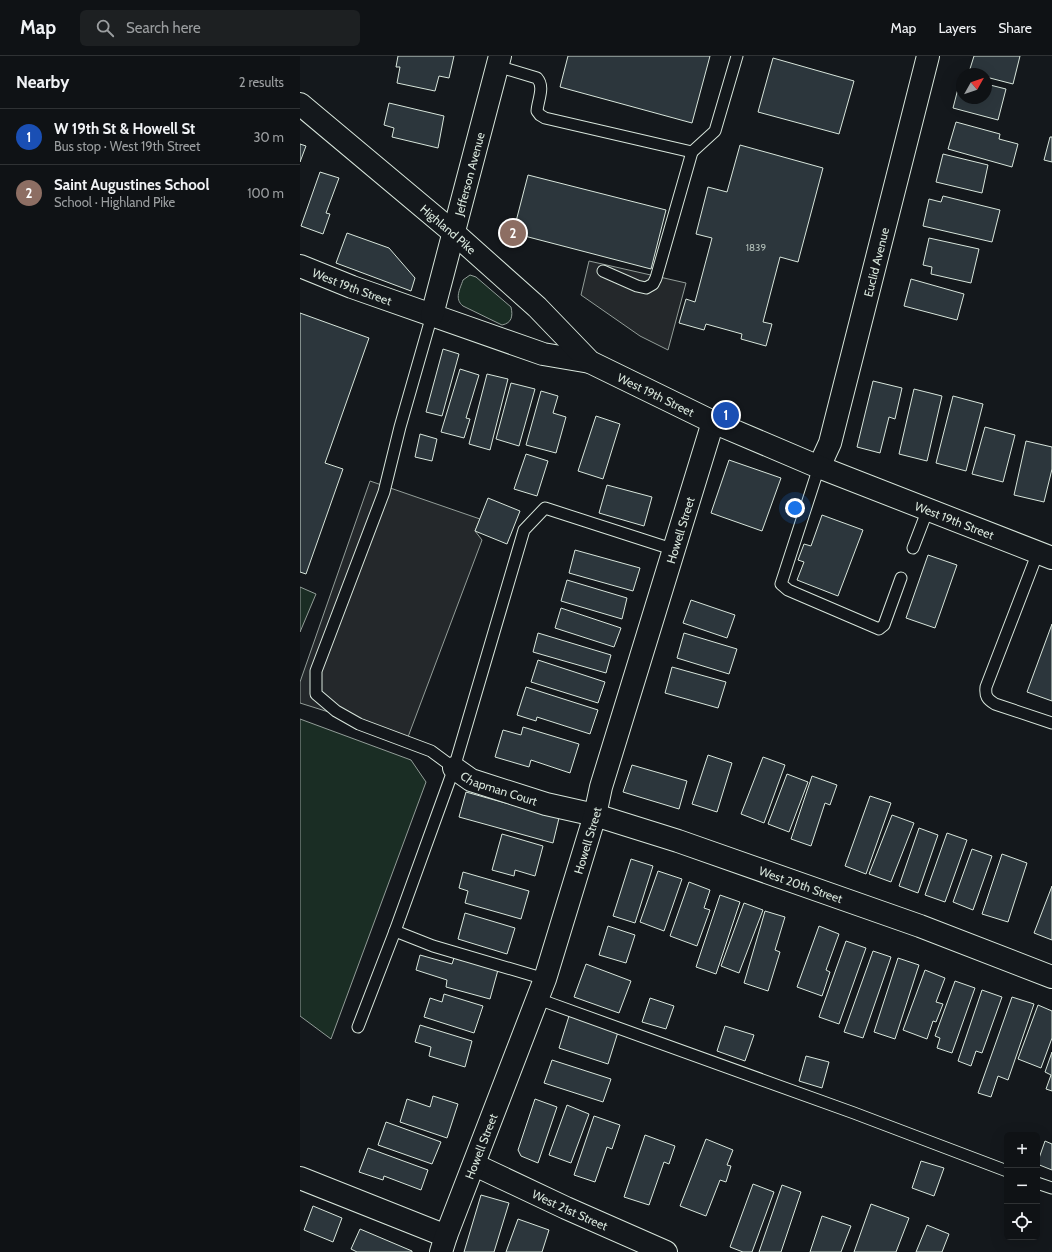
<!DOCTYPE html>
<meta charset="utf-8">
<style>
:root{--surface:#0f1215;--page:#1d2022;--text:#f1f3f6;--muted:#9b9ea0;--line:#2f3234;--accent:#ffb74d}
body{margin:0;font-family:Cabin,sans-serif;background:var(--page);color:var(--text)}
.controls{position:absolute;right:12px;bottom:12px;display:grid;overflow:hidden;border-radius:6px;box-shadow:0 4px 16px #0002}
.controls button{width:36px;height:36px;display:grid;place-items:center;padding:0;border:0;border-bottom:1px solid var(--line);background:var(--surface);color:var(--text);font:20px sans-serif}
.compass{position:absolute;left:656px;top:12px;width:36px;height:36px;border-radius:50%;background:var(--surface);box-shadow:0 4px 16px #0002;rotate:50deg}
.you{position:absolute;left:495px;top:452px;width:14px;height:14px;margin:-10px;border:3px solid #fff;border-radius:50%;background:#1a73e8;box-shadow:0 0 0 6px #1a73e833}
.badge{display:grid;place-items:center;width:26px;height:26px;border-radius:50%;background:var(--accent);color:#fff;font-size:13px;font-weight:700}
.pin{position:absolute;translate:-50% -50%;border:2px solid #fff;box-shadow:0 1px 4px #0006}
.list{margin:0;padding:0;list-style:none}
h2{display:flex;justify-content:space-between;align-items:center;height:52px;margin:0;padding:0 16px;font-size:17px}
h2 small{font-size:13px;font-weight:400;color:var(--muted)}
.list li{display:grid;grid-template-columns:26px 1fr auto;gap:12px;align-items:center;box-sizing:border-box;height:56px;padding:0 16px;border-top:1px solid var(--line)}
.list b{display:block;font-size:15px;white-space:nowrap}
.list p{margin:0;font-size:13px;white-space:nowrap;color:var(--muted)}
.list em{font-size:13px;font-style:normal;color:var(--muted)}
.icon{flex:none;width:22px;height:22px;fill:none;stroke:currentColor;stroke-width:2;stroke-linecap:round;stroke-linejoin:round}
.map{position:relative;flex:none;width:752px;height:1196px;overflow:hidden}
header{display:flex;align-items:center;gap:24px;box-sizing:border-box;height:56px;padding:0 20px;background:var(--surface);border-bottom:1px solid var(--line)}
header strong{font-size:19px}
nav{display:flex;gap:22px;margin-inline-start:auto;font-size:14px}
.search{width:280px;height:36px;background:var(--page);display:flex;align-items:center;gap:10px;box-sizing:border-box;padding:0 14px;border-radius:6px;color:var(--muted);font-size:15px}
main{display:flex}
aside{flex:1;background:var(--surface)}
.map>svg:first-child{display:block}
.green{fill:#1a2d24;stroke:#939e99}
.parking{fill:#24282b;stroke:#939e99}
.building{fill:#2c363c;stroke:#d8e6dc}
.lines{fill:none;stroke-linecap:round;stroke-linejoin:round}
.lane-casing{stroke:#d8e6dc;stroke-width:13}
.street-casing{stroke:#d8e6dc;stroke-width:24}
.secondary-casing{stroke:#d8e6dc;stroke-width:24}
.lane{stroke:#14181c;stroke-width:11}
.street{stroke:#14181c;stroke-width:22}
.secondary{stroke:#14181c;stroke-width:22}
.labels{text-anchor:middle;dominant-baseline:central;stroke-width:3;stroke-linejoin:round;paint-order:stroke}
.number-label{font-size:10px;fill:#adbab4}
.street-label{font-size:12px;fill:#d8e6dc;stroke:#14181c}
</style>
<header>
<strong>Map</strong>
<div class="search"><svg class="icon" aria-label="search" viewBox="0 0 24 24"><circle cx="10" cy="10" r="6"/><path d="M15 15l6 6"/></svg>Search here</div>
<nav><a>Map</a><a>Layers</a><a>Share</a></nav>
</header>
<main>
<aside>
<h2>Nearby<small>2 results</small></h2>
<ul class="list">
<li><span class="badge" style="background:#1a4fb4">1</span><div><b>W 19th St &amp; Howell St</b><p>Bus stop · West 19th Street</p></div><em>30 m</em></li>
<li><span class="badge" style="background:#8d6e63">2</span><div><b>Saint Augustines School</b><p>School · Highland Pike</p></div><em>100 m</em></li>
</ul>
</aside>
<div class="map">
<svg width="752" height="1196" viewBox="0 0 752 1196">
<rect width="100%" height="100%" fill="#14181c"/>
<!-- green -->
<g class="green">
<path d="M170 219 176 221 211 251C213 260 212 267 202 269L163 250C154 243 160 233 163 224Z"/>
<polygon points="0,531 16,538 0,576"/>
<polygon points="0,663 111,704 126,726 31,983 0,960"/>
</g>
<!-- parking -->
<g class="parking">
<polygon points="289,205 386,227 368,294 340,280 281,239"/>
<polygon points="70,425 180,463 175,475 182,484 108,681 0,647 0,626"/>
</g>
<!-- building -->
<g class="building">
<polygon points="98,0 154,0 149,22 139,20 135,35 97,27 100,11 96,11"/>
<polygon points="268,0 410,0 392,67 260,31"/>
<polygon points="674,0 720,0 713,28 686,21 686,18 676,18 669,16"/>
<polygon points="473,2 554,25 539,78 458,56"/>
<polygon points="661,21 662,22 662,42 686,42 686,28 706,33 698,64 653,52"/>
<polygon points="89,47 144,60 138,92 92,81 94,72 84,69"/>
<polygon points="656,66 700,78 699,83 718,88 712,111 648,93"/>
<polygon points="750,81 752,81 752,106 744,104"/>
<polygon points="0,88 6,90 0,106"/>
<polygon points="440,89 523,112 498,206 480,201 463,266 472,268 466,290 441,283 442,278 406,268 404,274 379,267 386,243 395,246 412,182 396,178 408,131 427,136"/>
<polygon points="643,98 688,109 682,137 636,126"/>
<polygon points="20,116 39,122 26,157 30,158 23,178 1,170"/>
<polygon points="228,119 366,154 351,213 213,177"/>
<polygon points="643,140 700,154 692,186 623,170 629,143 641,146"/>
<polygon points="47,177 89,192 115,222 111,235 36,207"/>
<polygon points="629,182 679,193 671,227 631,218 632,211 623,209"/>
<polygon points="611,223 664,238 657,264 604,250"/>
<polygon points="0,257 69,282 25,407 43,413 6,518 0,516"/>
<polygon points="143,293 159,298 142,360 126,356"/>
<polygon points="160,313 179,319 166,362 170,363 164,382 141,376"/>
<polygon points="187,318 208,323 190,394 169,388"/>
<polygon points="573,325 602,332 595,363 589,361 580,397 557,391"/>
<polygon points="211,327 235,333 219,390 196,383"/>
<polygon points="614,333 642,340 627,405 599,398"/>
<polygon points="241,335 258,340 253,357 266,361 256,397 226,389"/>
<polygon points="653,340 683,348 666,415 636,407"/>
<polygon points="296,360 320,368 303,423 278,415"/>
<polygon points="685,371 715,379 703,426 672,418"/>
<polygon points="120,378 137,383 132,405 115,401"/>
<polygon points="726,385 752,391 752,413 744,446 714,439"/>
<polygon points="226,398 248,405 237,440 214,433"/>
<polygon points="429,404 481,422 462,475 411,457"/>
<polygon points="307,429 352,441 344,470 299,457"/>
<polygon points="188,442 220,455 207,488 175,475"/>
<polygon points="522,459 563,474 538,540 497,524 504,506 498,504 504,488 511,490"/>
<polygon points="275,494 340,512 333,535 269,517"/>
<polygon points="628,499 657,509 635,572 606,562"/>
<polygon points="267,524 327,542 322,563 261,545"/>
<polygon points="391,544 435,559 427,582 383,567"/>
<polygon points="261,552 321,572 314,591 255,572"/>
<polygon points="752,568 752,645 727,636"/>
<polygon points="238,577 311,599 306,617 233,596"/>
<polygon points="384,577 437,593 429,618 377,602"/>
<polygon points="238,604 305,626 298,647 231,626"/>
<polygon points="372,611 426,626 418,652 365,637"/>
<polygon points="226,631 298,654 290,678 237,661 236,665 217,659"/>
<polygon points="223,671 279,688 270,717 231,704 229,711 195,701 203,674 221,679"/>
<polygon points="408,699 432,707 417,756 392,748"/>
<polygon points="463,701 485,709 464,767 441,758"/>
<polygon points="332,709 387,725 379,753 323,736"/>
<polygon points="487,718 508,726 489,776 468,768"/>
<polygon points="512,720 537,729 530,749 525,747 511,790 491,783"/>
<polygon points="166,736 259,762 253,787 159,761"/>
<polygon points="570,740 591,747 566,818 545,810"/>
<polygon points="592,759 614,767 591,826 569,818"/>
<polygon points="619,772 638,779 618,837 599,830"/>
<polygon points="647,777 667,784 645,846 625,839"/>
<polygon points="202,778 243,790 235,820 215,814 214,820 192,814"/>
<polygon points="672,793 692,800 673,854 653,846"/>
<polygon points="702,798 727,807 708,866 682,858"/>
<polygon points="331,803 353,810 335,867 313,860"/>
<polygon points="358,815 382,823 364,875 340,866"/>
<polygon points="163,816 229,835 221,863 165,847 168,835 159,832"/>
<polygon points="389,826 410,834 404,852 410,854 397,890 370,880"/>
<polygon points="752,830 752,884 734,877"/>
<polygon points="420,839 440,846 416,918 396,911"/>
<polygon points="444,847 463,854 439,917 421,910"/>
<polygon points="465,855 485,861 475,894 480,896 468,935 444,927"/>
<polygon points="165,857 215,872 207,898 158,883"/>
<polygon points="308,870 335,879 326,907 299,899"/>
<polygon points="519,870 539,878 526,914 530,916 522,940 497,931"/>
<polygon points="546,885 566,892 539,968 519,961"/>
<polygon points="573,895 591,901 563,982 544,976"/>
<polygon points="120,899 152,908 154,902 198,914 190,943 146,931 147,924 116,914"/>
<polygon points="598,902 619,909 595,983 574,976"/>
<polygon points="286,908 331,925 319,957 274,941"/>
<polygon points="625,914 645,922 636,946 643,948 636,966 633,965 627,983 603,974"/>
<polygon points="655,925 675,932 652,997 637,992 640,982 635,980"/>
<polygon points="682,934 702,941 682,997 676,995 671,1010 658,1005"/>
<polygon points="144,938 183,950 174,977 124,961 130,942 142,946"/>
<polygon points="712,941 734,948 708,1024 698,1020 691,1041 678,1037"/>
<polygon points="350,942 374,950 366,973 342,966"/>
<polygon points="738,949 752,955 752,982 741,1012 718,1003"/>
<polygon points="269,960 318,976 308,1008 259,992"/>
<polygon points="120,969 172,985 165,1011 129,1000 131,991 115,986"/>
<polygon points="425,970 454,979 445,1005 417,995"/>
<polygon points="752,996 752,1035 746,1033 751,1019 745,1016"/>
<polygon points="506,1000 529,1006 522,1032 499,1025"/>
<polygon points="252,1004 311,1023 303,1046 244,1027"/>
<polygon points="133,1040 158,1048 147,1082 100,1066 107,1043 130,1051"/>
<polygon points="235,1043 257,1051 238,1107 221,1100 218,1094"/>
<polygon points="267,1049 289,1058 271,1107 249,1099"/>
<polygon points="294,1060 320,1069 312,1093 307,1091 295,1126 274,1119"/>
<polygon points="86,1066 141,1086 132,1108 78,1089"/>
<polygon points="345,1079 375,1090 369,1108 364,1106 349,1149 324,1141"/>
<polygon points="406,1083 433,1094 427,1109 431,1110 426,1126 420,1124 406,1160 380,1150"/>
<polygon points="745,1085 752,1088 752,1114 737,1108"/>
<polygon points="68,1092 128,1114 121,1134 84,1120 83,1124 59,1116"/>
<polygon points="621,1105 644,1112 634,1140 612,1132"/>
<polygon points="453,1128 474,1136 452,1196 443,1196 430,1191"/>
<polygon points="482,1129 501,1136 481,1196 459,1196"/>
<polygon points="181,1139 209,1147 194,1196 164,1196"/>
<polygon points="571,1148 609,1162 596,1196 554,1196"/>
<polygon points="13,1150 42,1162 33,1186 4,1174"/>
<polygon points="522,1160 551,1170 541,1196 510,1196"/>
<polygon points="218,1163 249,1174 242,1196 206,1196"/>
<polygon points="627,1169 649,1178 642,1196 616,1196"/>
<polygon points="60,1173 112,1195 112,1196 57,1196 51,1193"/>
</g>
<g class="lines">
<defs>
<g id="lane">
<path d="M197 10 237 22C245 31 238 43 237 55L240 59 245 62 392 96 356 222 353 228 346 232 337 230 303 215"/>
<polyline points="392,96 415,75 437,0"/>
<polyline points="132,259 100,371 84,436 16,615 16,638 36,655 59,668 131,695 154,712"/>
<polyline points="519,411 481,528 488,534 579,573 584,569 601,522"/>
<polyline points="613,492 628,453"/>
<path d="M738 496 686 631C685 640 687 643 695 648L752 667"/>
<polyline points="95,875 133,890 245,923"/>
<polyline points="238,943 554,1057 707,1115"/>
<polyline points="58,971 95,875 154,712 224,474 245,452 375,494"/>
<polyline points="737,1127 752,1132"/>
</g>
<g id="street">
<path id="s1" d="M0 210 52 231 243 298 290 306"/>
<path id="s2" d="M132 259 200 0"/>
<path id="s3" d="M519 411 530 387 628 0"/>
<path id="s4" d="M154 712 171 724 246 748 295 759 378 785 620 870 752 921"/>
<path id="s5" d="M175 1109 266 1152 366 1196"/>
<polyline points="0,1122 146,1180"/>
<path id="s6" d="M141 1196 146 1180 245 923 295 759 301 731 413 366"/>
</g>
<g id="secondary">
<path id="s7" d="M0 48 154 177 237 251 290 306 413 366 519 411 752 502"/>
</g>
</defs>
<!-- lane casing -->
<use href="#lane" class="lane-casing"/>
<!-- street casing -->
<use href="#street" class="street-casing"/>
<!-- secondary casing -->
<use href="#secondary" class="secondary-casing"/>
<!-- lane -->
<use href="#lane" class="lane"/>
<!-- street -->
<use href="#street" class="street"/>
<!-- secondary -->
<use href="#secondary" class="secondary"/>
</g>
<g class="labels">
<!-- number labels -->
<g class="number-label">
<text x="456" y="191">1839</text>
</g>
<!-- street labels -->
<g class="street-label">
<text stroke="none"><textPath href="#s2" startOffset="146">Jefferson Avenue</textPath></text>
<text stroke="none"><textPath href="#s7" startOffset="194">Highland Pike</textPath></text>
<text stroke="none"><textPath href="#s3" startOffset="213">Euclid Avenue</textPath></text>
<text stroke="none"><textPath href="#s1" startOffset="56">West 19th Street</textPath></text>
<text stroke="none"><textPath href="#s7" startOffset="462">West 19th Street</textPath></text>
<text stroke="none"><textPath href="#s7" startOffset="786">West 19th Street</textPath></text>
<text stroke="none"><textPath href="#s6" startOffset="761">Howell Street</textPath></text>
<text stroke="none"><textPath href="#s4" startOffset="50">Chapman Court</textPath></text>
<text stroke="none"><textPath href="#s6" startOffset="437">Howell Street</textPath></text>
<text stroke="none"><textPath href="#s4" startOffset="367">West 20th Street</textPath></text>
<text stroke="none"><textPath href="#s6" startOffset="113">Howell Street</textPath></text>
<text stroke="none"><textPath href="#s5" startOffset="105">West 21st Street</textPath></text>
</g>
</g>
</svg>
<div class="controls">
<button>+</button>
<button>−</button>
<button><svg class="icon" aria-label="locate" viewBox="0 0 24 24"><circle cx="12" cy="12" r="6"/><path d="M12 2v4M12 18v4M2 12h4M18 12h4"/></svg></button>
</div>
<svg class="compass" viewBox="-18 -18 36 36"><path d="M0-13l5 13h-10z" fill="#e53935"/><path d="M0 13l5-13h-10z" fill="#9b9ea0"/></svg>
<div class="you"></div>
<div class="pin badge" style="left:426px;top:359px;background:#1a4fb4">1</div>
<div class="pin badge" style="left:213px;top:177px;background:#8d6e63">2</div>
</div>
</main>
